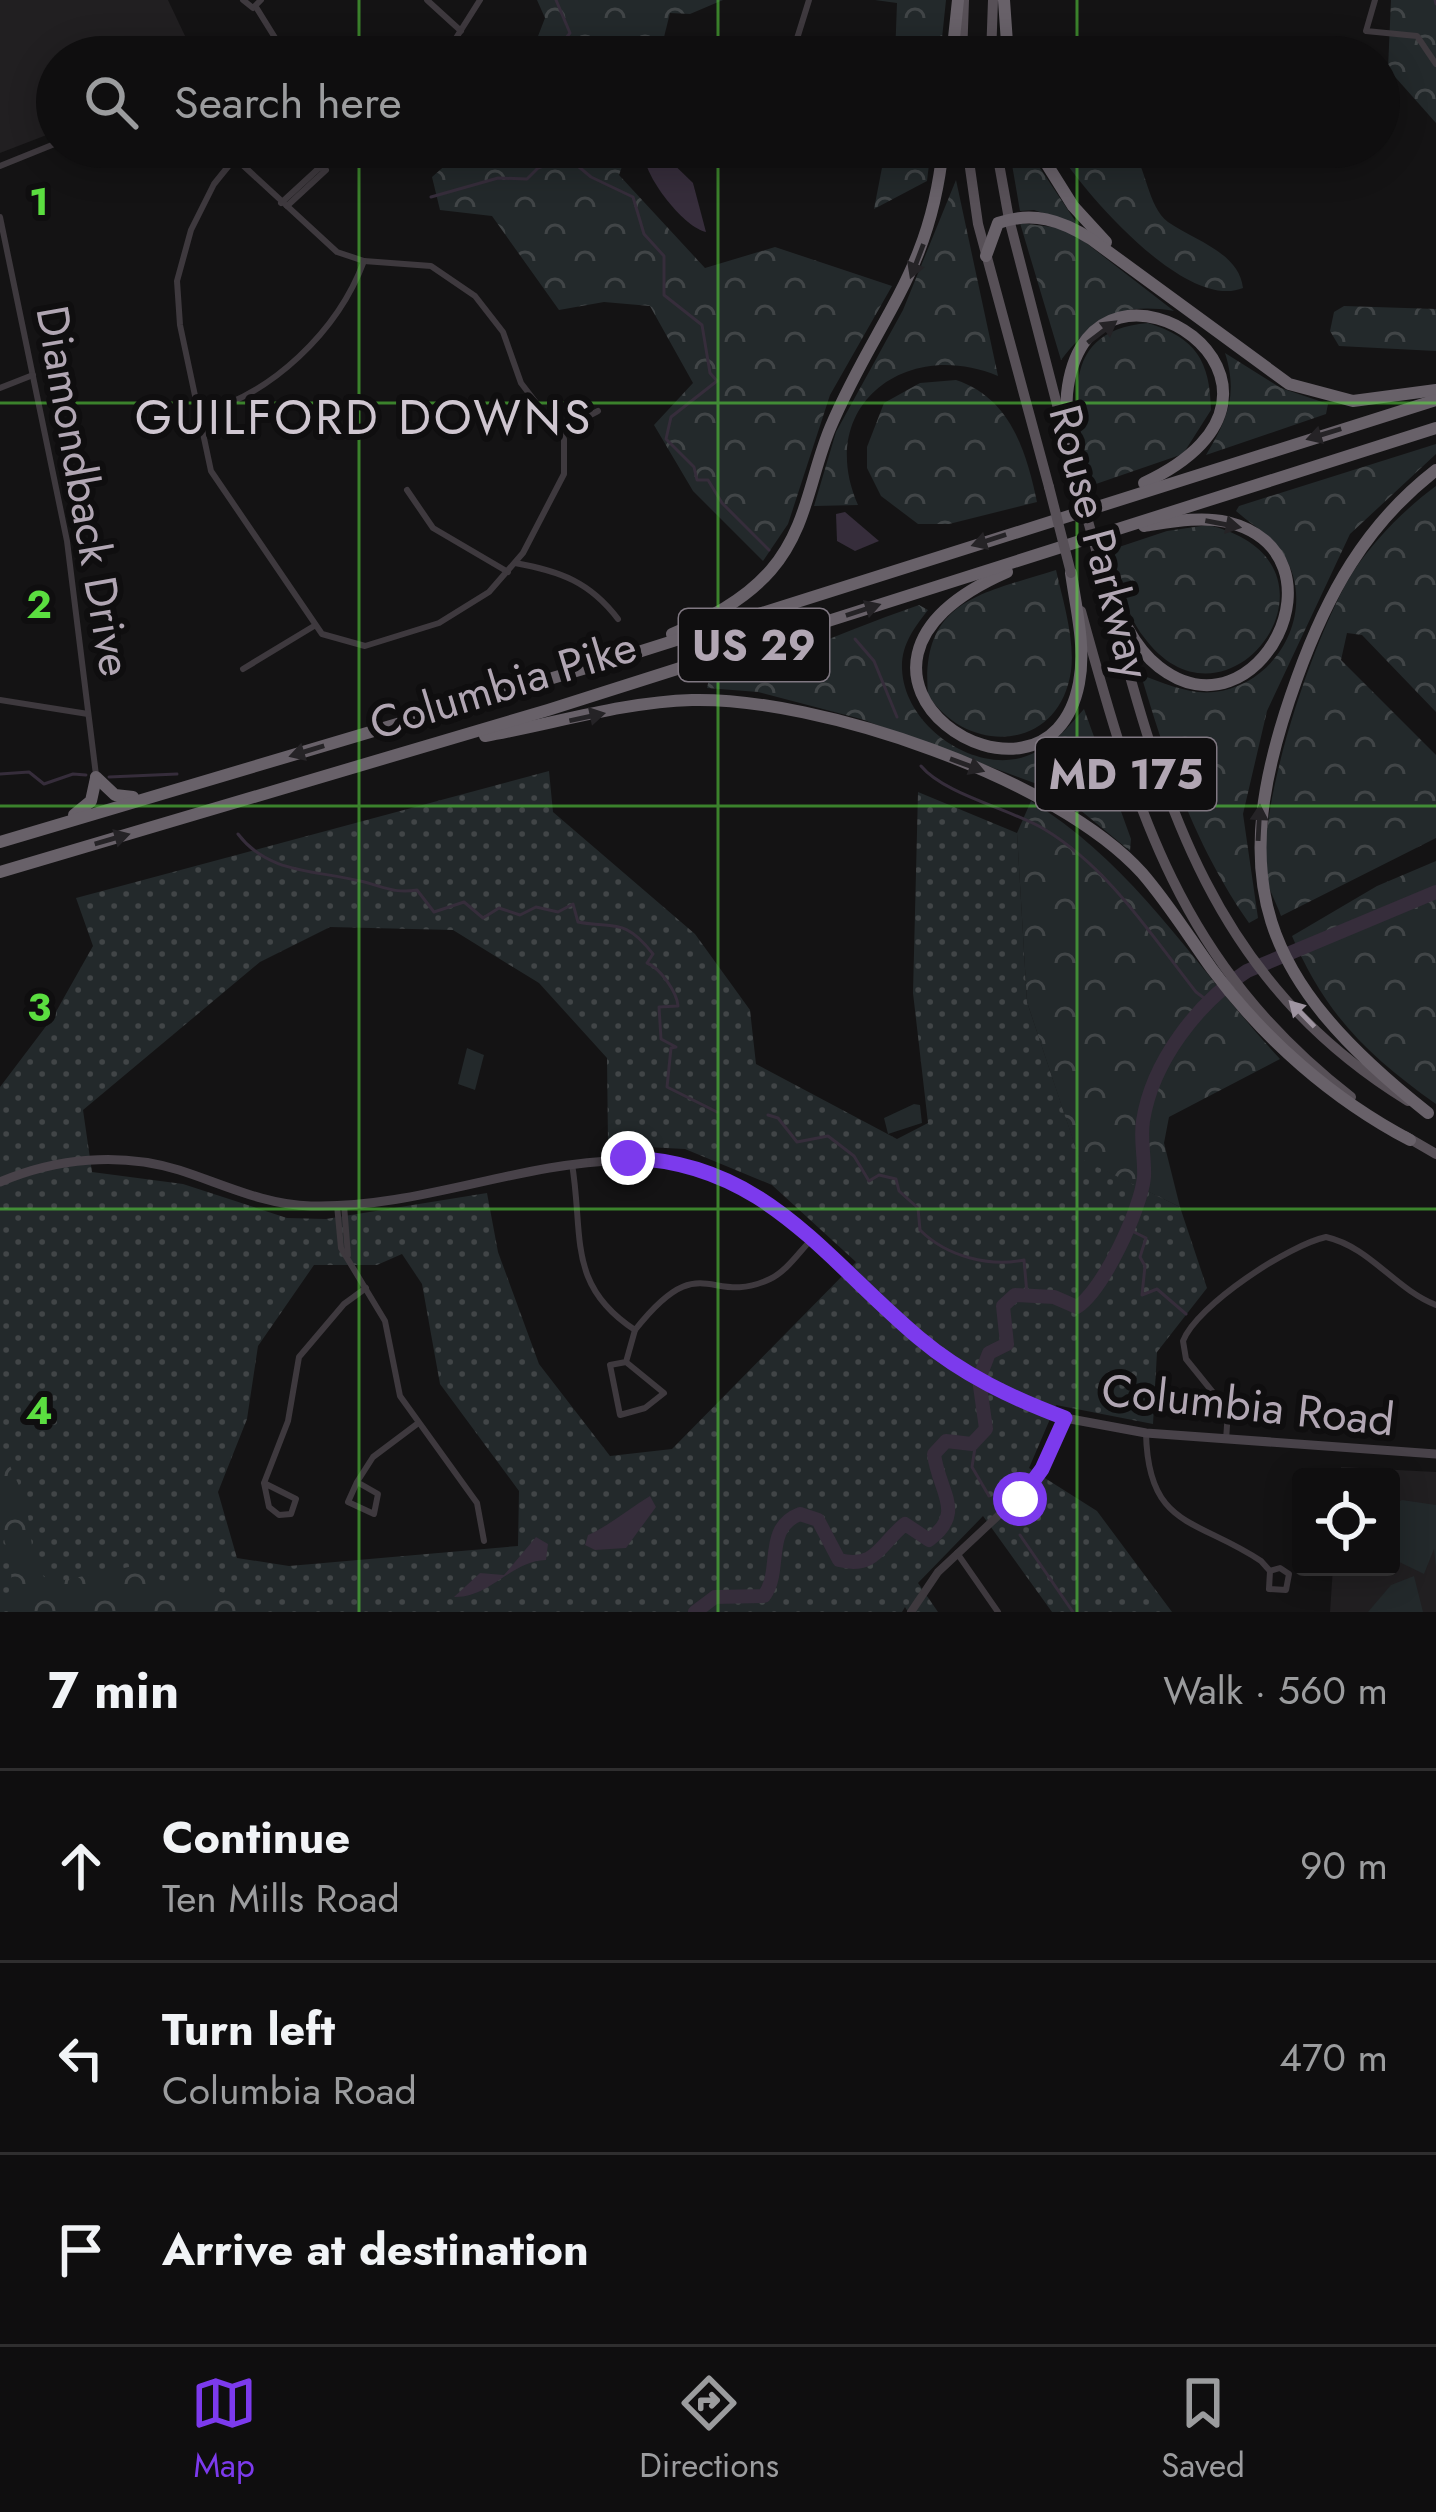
<!DOCTYPE html>
<meta charset="utf-8">
<style>
:root{--surface:#0f0e0f;--page:#181718;--text:#f1f3f6;--muted:#9b9c9e;--line:#2f2e2f;--accent:#7c3aed}
body{margin:0;font-family:Jost,sans-serif;background:var(--page);color:var(--text)}
.controls{position:absolute;right:36px;bottom:36px;display:grid;overflow:hidden;border-radius:12px;box-shadow:0 6px 30px #0003}
.controls button{width:108px;height:108px;display:grid;place-items:center;padding:0;border:0;border-bottom:3px solid var(--line);background:var(--surface);color:var(--text);font:60px sans-serif}
.stop{position:absolute;width:36px;height:36px;margin:-27px;border:9px solid #7c3aed;border-radius:50%;background:#fff}
.stop.end{background:#7c3aed;border-color:#fff;box-shadow:0 3px 12px #0008}
.list{margin:0;padding:0;list-style:none}
h2{display:flex;justify-content:space-between;align-items:center;height:156px;margin:0;padding:0 48px;font-size:51px}
h2 small{font-size:39px;font-weight:400;color:var(--muted)}
.list li{display:grid;grid-template-columns:78px 1fr auto;gap:36px;align-items:center;box-sizing:border-box;height:192px;padding:0 48px;border-top:3px solid var(--line)}
.list b{display:block;font-size:45px;white-space:nowrap}
.list p{margin:0;font-size:39px;white-space:nowrap;color:var(--muted)}
.list em{font-size:39px;font-style:normal;color:var(--muted)}
.icon{flex:none;width:66px;height:66px;fill:none;stroke:currentColor;stroke-width:2;stroke-linecap:round;stroke-linejoin:round}
.map{position:relative;flex:none;width:1436px;height:1612px;overflow:hidden}
.search{position:absolute;background:var(--surface);box-shadow:0 6px 30px #0003;left:36px;right:36px;top:36px;height:132px;display:flex;align-items:center;gap:30px;box-sizing:border-box;padding:0 42px;border-radius:66px;color:var(--muted);font-size:45px}
.sheet{height:732px;background:var(--surface)}
nav{display:flex;justify-content:space-around;align-items:center;box-sizing:border-box;height:168px;border-top:3px solid var(--line);background:var(--surface);font-size:33px;color:var(--muted)}
nav a{display:grid;justify-items:center;gap:6px}
nav .on{color:var(--accent)}
.map>svg:first-child{display:block}
.built{fill:#211f21}
.grass{fill:url(#grass-dots);fill-rule:evenodd}
.forest{fill:url(#forest-crowns)}
.green{fill:#23292b}
.water{fill:#362d3b}
.lines{fill:none;stroke-linecap:round;stroke-linejoin:round}
.stream{stroke:#362d3b;stroke-width:3}
.river{stroke:#362d3b;stroke-width:14}
.minor{stroke:#3e393e;stroke-width:6}
.tertiary{stroke:#3e393e;stroke-width:8}
.secondary{stroke:#484249;stroke-width:9}
.primary{stroke:#575057;stroke-width:10}
.motorway{stroke:#686169;stroke-width:12}
.primary-bridge{stroke:#575057;stroke-width:10}
.oneway{fill:#252326}
.oneway2{fill:#9f95a1}
.route{stroke:#7c3aed;stroke-width:15}
.grid{fill:none;stroke:#5bde40;stroke-width:3;stroke-opacity:0.55}
.labels{text-anchor:middle;dominant-baseline:central;stroke-width:12;stroke-linejoin:round;paint-order:stroke}
.shield{fill:#0f0e0f;stroke:#807882;stroke-width:3}
.shield-label{font-size:42px;font-weight:bold;fill:#b1a6b3}
.street-label{font-size:45px;fill:#b1a6b3;stroke:#0f0e0f}
.neighbourhood-label{font-size:48px;letter-spacing:3px;fill:#cfc6d0;stroke:#0f0e0f}
.grid-label{font-size:39px;text-anchor:middle;font-weight:bold;fill:#5bde40;stroke:#0f0e0f;stroke-width:12;stroke-linejoin:round;paint-order:stroke}
</style>
<div class="map">
<svg width="1436" height="1612" viewBox="0 0 1436 1612">
<defs>
<pattern id="grass-dots" width="8" height="8" patternUnits="userSpaceOnUse" patternTransform="scale(3)"><rect width="8" height="8" fill="#23292b"/><path d="M2 2h.1M6 6h.1" fill="none" stroke="#414547" stroke-width="1.8" stroke-linecap="round"/></pattern>
<pattern id="forest-crowns" width="20" height="18" patternUnits="userSpaceOnUse" patternTransform="scale(3)"><rect width="20" height="18" fill="#23292b"/><path d="M2 6a3 3 0 1 1 6 0M12 15a3 3 0 1 1 6 0" fill="none" stroke="#414547"/></pattern>
</defs>
<rect width="100%" height="100%" fill="#141314"/>
<!-- built -->
<g class="built">
<polygon points="0,0 168,0 195,57 57,57 57,131 0,153"/>
<polygon points="1341,1467 1436,1472 1436,1612 1330,1612 1333,1567 1391,1567 1391,1477 1340,1477"/>
</g>
<!-- grass -->
<path class="grass" d="M549 771 553 812 695 934 750 1010 756 1064 897 1139 928 1123 913 993 918 792 1017 833 1027 1002 1079 1157 1180 1207 1207 1288 1157 1352 1153 1424 1056 1405 1029 1468 1097 1511 1172 1612H1052L983 1516 918 1583 938 1612H908L905 1607 902 1612H0V1087L53 1017 93 946 76 898ZM330 927 453 930 539 983 607 1058 608 1145 685 1149 772 1185 856 1262 672 1449 610 1456 539 1364 498 1252 487 1193 326 1219 287 1218 183 1184 92 1172 83 1110 260 962ZM402 1254 422 1284 440 1384 519 1491 518 1546 289 1566 237 1558 218 1492 247 1419 258 1346 314 1265H377Z"/>
<!-- forest -->
<g class="forest">
<polygon points="537,0 723,0 690,14 670,13 659,57 530,57 545,18"/>
<polygon points="875,0 946,0 940,57 895,57 897,3"/>
<polygon points="1391,0 1436,0 1436,123 1388,69"/>
<polygon points="466,147 629,147 619,175 705,268 775,247 892,286 830,395 788,524 763,561 693,491 654,425 693,383 650,306 604,302 559,310 492,216 440,210 432,177"/>
<polygon points="886,147 931,147 927,181 874,209"/>
<polygon points="1009,147 1026,147 1078,225 1034,210 1020,211"/>
<path d="M1055 147H1130C1147 167 1147 206 1168 222 1193 240 1239 252 1243 288 1185 312 1082 190 1055 147Z"/>
<path d="M956 180 998 376C904 337 815 408 858 505L814 506 836 432 903 310Z"/>
<path d="M1020 223 1068 229 1174 311C1119 302 1094 318 1061 360Z"/>
<polygon points="1344,306 1436,309 1436,351 1339,346 1330,331 1334,312"/>
<path d="M1148 323C1196 338 1210 361 1211 410L1183 454 1093 485C1077 419 1051 331 1148 323Z"/>
<path d="M1225 353 1281 388 1328 404 1326 414 1206 455C1228 419 1238 394 1225 353Z"/>
<path d="M956 380C1010 398 1026 450 1037 502L949 524H918L881 496 867 468V447L884 403 920 383Z"/>
<path d="M1436 444V454L1350 534 1267 711 1243 814 1258 918 1249 923C1195 846 1168 765 1141 675 1164 683 1190 695 1214 692 1277 685 1317 612 1285 557 1274 538 1252 525 1236 511L1239 506Z"/>
<path d="M1436 486V712L1362 635 1347 633 1341 660 1436 755V838L1281 916C1277 905 1270 892 1267 881 1254 811 1315 632 1353 572 1374 540 1406 508 1436 486Z"/>
<path d="M1208 525C1365 562 1228 753 1143 636 1125 612 1119 579 1110 550L1167 531Z"/>
<path d="M1056 570C1063 601 1075 639 1071 671 1059 752 968 756 928 695 920 600 981 594 1056 570Z"/>
<path d="M919 605 928 610C914 628 901 645 902 669 904 722 965 768 1016 759 1046 753 1065 731 1084 709L1131 839 1130 851 1068 800 1037 784 861 719 758 692 707 688 710 675C739 661 759 667 784 657 829 639 873 621 919 605Z"/>
<path d="M1031 801C1137 866 1197 970 1280 1059L1169 1117 1164 1143 1180 1207 1079 1158 1027 1002 1017 833Z"/>
<path d="M1436 861V1104C1368 1056 1325 1014 1292 936L1377 886Z"/>
<path d="M0 1444 26 1501 34 1561 44 1577 64 1580 134 1566C159 1593 214 1573 253 1612H12L11 1564 0 1525Z"/>
</g>
<!-- green -->
<g class="green">
<polygon points="467,1048 484,1055 475,1090 458,1084"/>
<polygon points="914,1104 920,1105 922,1123 888,1134 884,1118"/>
<polygon points="1402,1500 1436,1505 1436,1568 1434,1549 1424,1574 1391,1558 1391,1505"/>
<polygon points="1414,1576 1423,1612 1368,1612 1391,1585"/>
</g>
<!-- water -->
<g class="water">
<path d="M658 149 693 183 706 232C685 228 648 181 645 159Z"/>
<polygon points="845,512 879,541 855,551 837,541 836,514"/>
<path d="M650 1496 656 1507 626 1548 595 1550 585 1545 588 1535C609 1526 630 1508 650 1496Z"/>
<path d="M536 1537 548 1544 546 1560C511 1561 490 1598 454 1597L480 1573 504 1575Z"/>
</g>
<g class="lines">
<!-- stream -->
<g class="stream">
<polyline points="1435,0 1436,4"/>
<polyline points="550,57 545,45 561,44 570,33 556,0"/>
<polyline points="555,147 591,177 633,197 644,234 664,256 664,295 702,325 710,373 717,381 671,417 666,439 694,467 697,480 708,480 722,503 769,550"/>
<polyline points="431,197 498,178 527,179 538,168 563,159"/>
<polyline points="855,639 874,661 897,717"/>
<path d="M921 766C944 794 1010 809 1044 829 1109 868 1151 935 1196 992L1208 1001"/>
<polyline points="0,774 29,772 44,784 73,774 86,775"/>
<polyline points="109,777 177,774"/>
<path d="M238 834C268 874 316 870 360 881 382 886 394 894 417 890L434 912 464 902 483 918 499 908 520 915 536 907 558 912 573 904 578 922C614 929 624 917 653 954L647 963C660 968 677 992 678 1006L659 1007 661 1039 676 1047 671 1048 667 1087 717 1112"/>
<path d="M768 1115 778 1118 797 1142 828 1136 854 1156 869 1181 879 1175 896 1179 899 1191 918 1208 920 1230C947 1257 990 1267 1024 1260L1027 1294"/>
<polyline points="1126,1228 1146,1238 1140,1257 1145,1266 1142,1295 1157,1289 1186,1314"/>
<polyline points="976,1441 972,1467 989,1496"/>
<polyline points="1020,1535 1073,1612"/>
</g>
<!-- river -->
<path class="river" d="M695 1612 715 1597 764 1596C783 1570 763 1528 800 1514L818 1520 839 1560C876 1569 879 1545 905 1524L929 1540C966 1512 939 1493 934 1454L946 1441 972 1444 986 1429 979 1379 989 1353 1007 1344 1003 1306 1015 1295 1054 1297 1077 1307C1103 1290 1141 1209 1144 1177 1145 1158 1140 1140 1143 1121 1152 1062 1198 1002 1247 971L1436 892"/>
<!-- minor -->
<g class="minor">
<polyline points="243,0 253,8 261,0"/>
<polyline points="427,0 461,31"/>
<polyline points="1375,0 1366,31 1417,36 1436,64"/>
<polyline points="256,7 287,57"/>
<polyline points="795,45 809,0"/>
<polyline points="444,57 480,0"/>
<polyline points="222,147 235,158 337,252 364,261 431,266 475,296 503,332 521,383 564,439 564,474 523,553 489,592 439,623 365,646 322,634 211,471 180,325 177,281 191,230 214,184 235,158"/>
<polyline points="0,166 57,143"/>
<polyline points="281,203 318,169 372,147"/>
<polyline points="287,206 326,170"/>
<polyline points="0,217 67,541 96,775"/>
<polyline points="0,388 33,375"/>
<path d="M199 413C271 396 338 331 364 261"/>
<polyline points="560,431 598,411"/>
<polyline points="407,490 433,528 508,572"/>
<path d="M515 563C560 571 590 582 618 619"/>
<polyline points="243,669 314,626"/>
<polyline points="0,700 88,714"/>
<path d="M572 1164C584 1235 566 1285 635 1330 702 1245 709 1308 770 1279 787 1271 799 1252 812 1239"/>
<polyline points="337,1205 341,1248 385,1321 400,1396 477,1503 484,1541"/>
<polyline points="344,1205 348,1255"/>
<polyline points="626,1362 610,1365 620,1415 645,1408 664,1393 626,1362 635,1330"/>
<path d="M1146 1433C1148 1529 1197 1518 1261 1561L1270 1571 1269 1589 1286 1590 1289 1574 1280 1568 1270 1571"/>
<path d="M1226 1440 1228 1411 1186 1359 1183 1341C1197 1305 1289 1245 1326 1237 1370 1247 1395 1289 1436 1305"/>
<polyline points="357,1482 348,1502 374,1514 378,1494 357,1482 373,1457 417,1424"/>
<polyline points="264,1483 269,1507 279,1515 291,1514 296,1499 264,1483 288,1421 299,1357 344,1304 366,1288"/>
<polyline points="957,1553 998,1612"/>
</g>
<!-- tertiary -->
<polyline class="tertiary" points="911,1612 938,1572 1031,1485 1065,1418"/>
<!-- secondary -->
<path class="secondary" d="M0 1182C56 1158 120 1152 179 1170 223 1184 264 1205 311 1206 469 1210 614 1107 765 1199L947 1360 1026 1403 1065 1418 1146 1433 1436 1454"/>
<!-- primary -->
<g class="primary">
<polyline points="962,57 964,0"/>
<polyline points="991,57 993,0"/>
<polyline points="967,147 978,224 1049,487"/>
<polyline points="996,147 1009,219 1063,428"/>
<path d="M1108 596C1163 803 1213 981 1408 1101"/>
<path d="M1081 611C1136 811 1179 963 1351 1097"/>
<polyline points="1405,1136 1436,1154"/>
</g>
<!-- motorway -->
<g class="motorway">
<polyline points="1004,0 1008,57"/>
<polyline points="952,57 958,0"/>
<polyline points="1036,147 1073,206 1106,242"/>
<path d="M986 256 998 223C1033 211 1061 220 1091 239L1289 384 1353 401 1436 390"/>
<path d="M1076 478C1072 448 1063 416 1068 386 1094 220 1349 387 1144 483"/>
<path d="M1100 564C1115 600 1127 642 1159 667 1258 744 1354 553 1227 522 1200 516 1171 522 1144 526"/>
<path d="M1007 572C779 671 1048 844 1079 683 1086 647 1076 609 1071 573"/>
<path d="M672 634C709 618 744 601 771 570 808 527 810 475 831 426 876 320 931 273 943 147"/>
<path d="M485 736C553 724 623 702 692 700 819 697 1056 778 1142 873 1168 903 1189 937 1212 969 1264 1039 1332 1099 1410 1140"/>
<polyline points="96,777 115,795 133,797"/>
<polyline points="74,815 91,801 96,778"/>
<polyline points="0,842 613,660 1436,400"/>
<polyline points="0,872 548,710 1436,428"/>
<path d="M1428 1113C1259 979 1223 882 1297 678 1327 595 1365 525 1436 470"/>
</g>
<!-- primary-bridge -->
<g class="primary-bridge">
<polyline points="1076,478 1100,564"/>
<polyline points="1049,487 1071,573"/>
</g>
</g>
<!-- one-way arrows -->
<defs><path id="oneway-solid" d="M-6-.8H1V-3.2L6.5 0L1 3.2V.8H-6Z" transform="scale(3)"/></defs>
<g class="oneway">
<use href="#oneway-solid" transform="translate(917 261) rotate(111)"/>
<use href="#oneway-solid" transform="translate(1102 332) rotate(-37)"/>
<use href="#oneway-solid" transform="translate(1324 434) rotate(163)"/>
<use href="#oneway-solid" transform="translate(1223 524) rotate(11)"/>
<use href="#oneway-solid" transform="translate(989 540) rotate(162)"/>
<use href="#oneway-solid" transform="translate(863 610) rotate(-18)"/>
<use href="#oneway-solid" transform="translate(587 717) rotate(-12)"/>
<use href="#oneway-solid" transform="translate(307 751) rotate(163)"/>
<use href="#oneway-solid" transform="translate(967 765) rotate(20)"/>
<use href="#oneway-solid" transform="translate(1259 823) rotate(-87)"/>
<use href="#oneway-solid" transform="translate(112 839) rotate(-16)"/>
</g>
<use class="oneway2" href="#oneway-solid" transform="translate(1302 1014) rotate(-134)"/>
<g class="lines">
<!-- route -->
<path class="route" d="M628 1158C764 1162 824 1258 919 1338 963 1375 1012 1398 1065 1418L1042 1469 1020 1499"/>
</g>
<!-- grid -->
<path class="grid" d="M359 0V57M718 0V57M1077 0V57M359 147V1612M718 147V1612M1077 147V1612M0 403H1436M0 806H1436M0 1209H1436"/>
<g class="labels">
<!-- shield labels -->
<g class="shield">
<rect x="679" y="609" width="150" height="72" rx="9"/>
<rect x="1036" y="738" width="180" height="72" rx="9"/>
</g>
<g class="shield-label">
<text x="754" y="645">US 29</text>
<text x="1126" y="774">MD 175</text>
</g>
<!-- street labels -->
<g class="street-label">
<text transform="translate(84 491) rotate(80)">Diamondback Drive</text>
<text transform="translate(1100 542) rotate(75)">Rouse Parkway</text>
<text transform="translate(503 685) rotate(-17)">Columbia Pike</text>
<text transform="translate(1248 1405) rotate(6)">Columbia Road</text>
</g>
<!-- neighbourhood labels -->
<g class="neighbourhood-label">
<text x="364" y="417">GUILFORD DOWNS</text>
</g>
</g>
<g class="grid-label">
<text x="39" y="215">1</text>
<text x="39" y="618">2</text>
<text x="39" y="1021">3</text>
<text x="39" y="1424">4</text>
</g>
</svg>
<div class="controls">
<button><svg class="icon" aria-label="locate" viewBox="0 0 24 24"><circle cx="12" cy="12" r="6"/><path d="M12 2v4M12 18v4M2 12h4M18 12h4"/></svg></button>
</div>
<div class="stop" style="left:1020px;top:1499px"></div>
<div class="stop end" style="left:628px;top:1158px"></div>
<div class="search"><svg class="icon" aria-label="search" viewBox="0 0 24 24"><circle cx="10" cy="10" r="6"/><path d="M15 15l6 6"/></svg>Search here</div>
</div>
<section class="sheet">
<h2>7 min<small>Walk · 560 m</small></h2>
<ul class="list">
<li><svg class="icon" aria-label="ahead" viewBox="0 0 24 24"><path d="M12 20V5M6 11l6-6 6 6"/></svg><div><b>Continue</b><p>Ten Mills Road</p></div><em>90 m</em></li>
<li><svg class="icon" aria-label="left" viewBox="0 0 24 24"><path d="M17 20v-9H6M10 6l-5 5 5 5"/></svg><div><b>Turn left</b><p>Columbia Road</p></div><em>470 m</em></li>
<li><svg class="icon" aria-label="arrive" viewBox="0 0 24 24"><path d="M6 21V4h12l-3 4 3 4H6"/></svg><div><b>Arrive at destination</b></div></li>
</ul>
</section>
<nav>
<a class="on"><svg class="icon" aria-label="map" viewBox="0 0 24 24"><path d="M3 6l6-2 6 2 6-2v14l-6 2-6-2-6 2zM9 4v14M15 6v14"/></svg>Map</a>
<a><svg class="icon" aria-label="directions" viewBox="0 0 24 24"><path d="M12 3l9 9-9 9-9-9zM9 14v-3h6M13 9l2 2-2 2"/></svg>Directions</a>
<a><svg class="icon" aria-label="saved" viewBox="0 0 24 24"><path d="M7 4h10v16l-5-4-5 4z"/></svg>Saved</a>
</nav>
